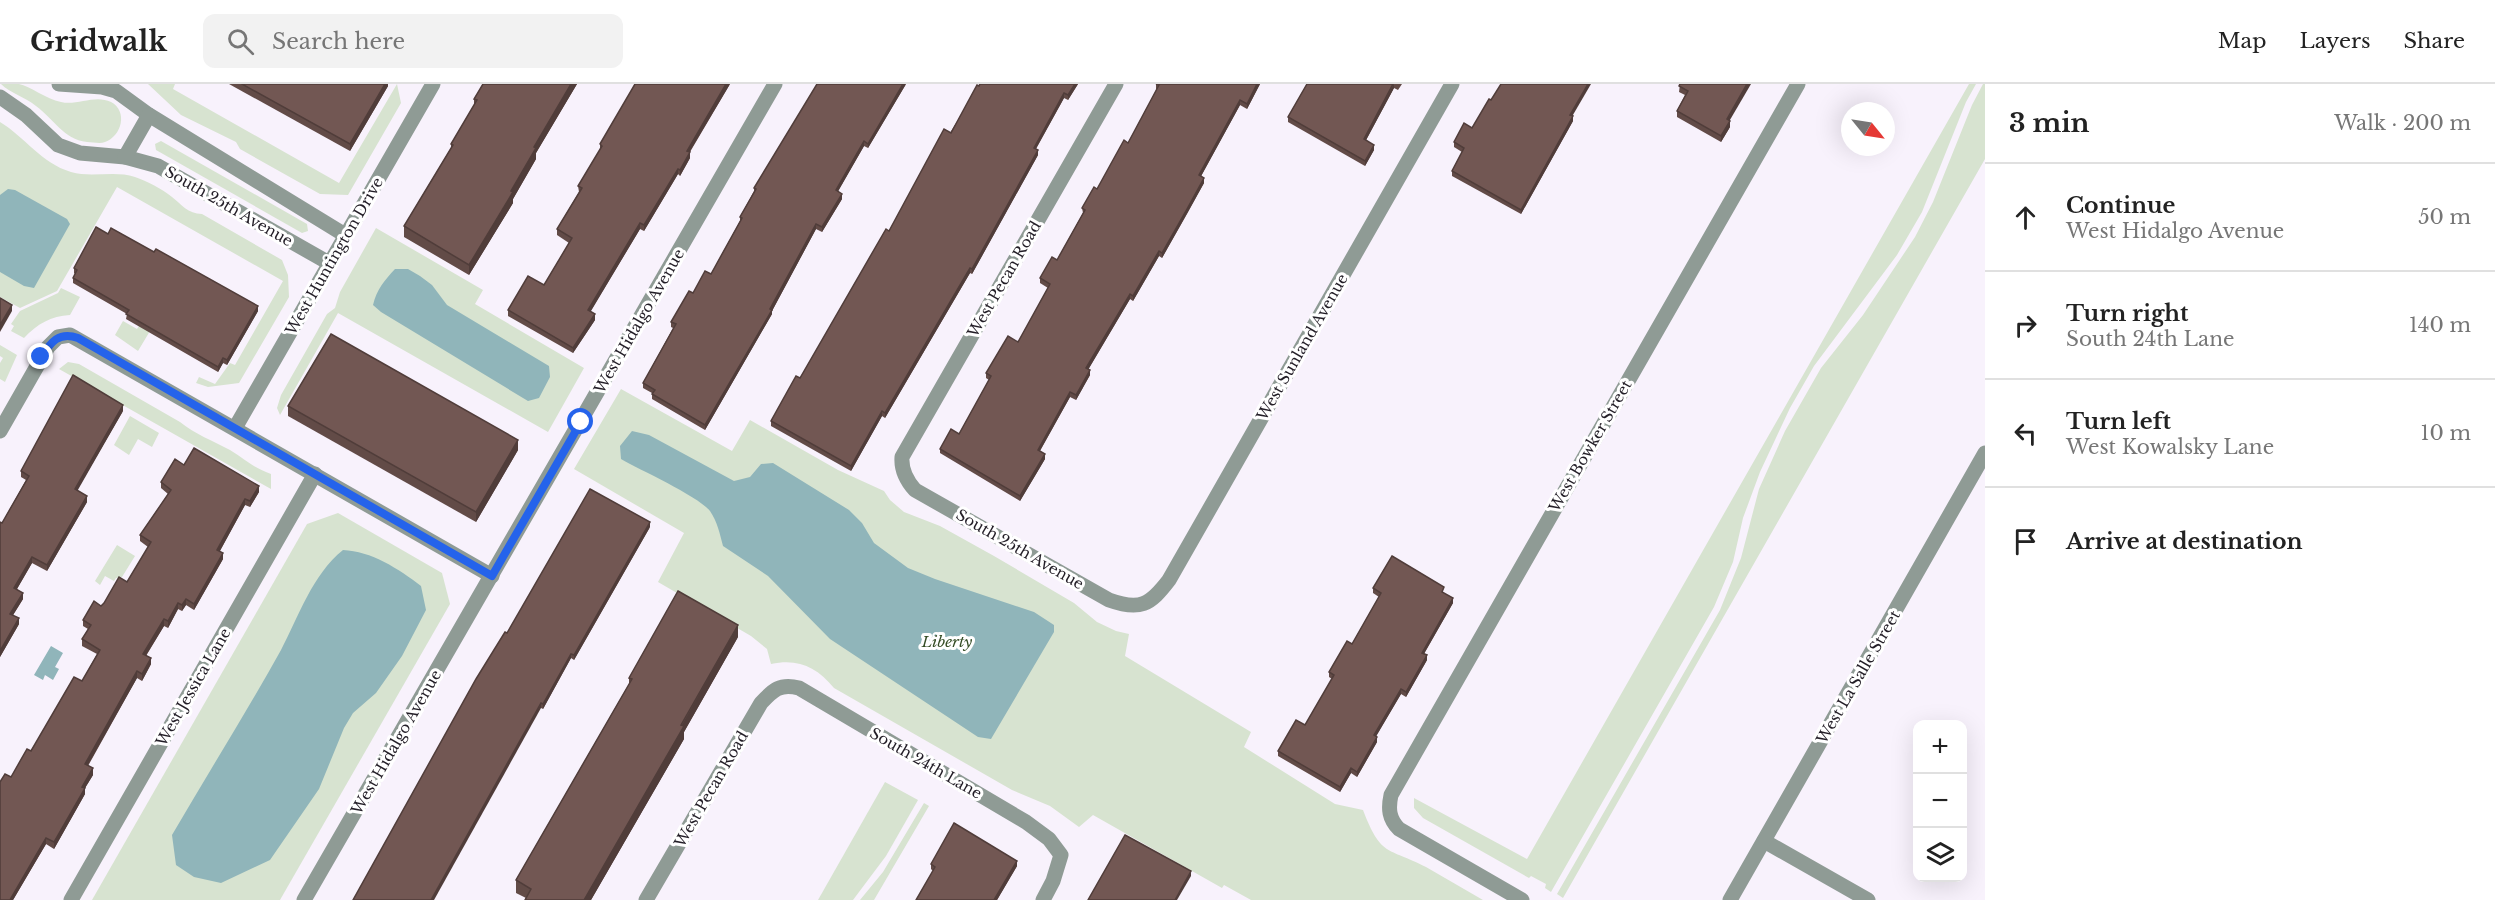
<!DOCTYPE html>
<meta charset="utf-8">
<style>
:root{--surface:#fff;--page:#f2f2f2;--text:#222;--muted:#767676;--line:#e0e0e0}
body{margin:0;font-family:"Libre Baskerville",serif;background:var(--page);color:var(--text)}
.controls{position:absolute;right:18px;bottom:18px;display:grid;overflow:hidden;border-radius:12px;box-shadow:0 6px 24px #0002}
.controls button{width:54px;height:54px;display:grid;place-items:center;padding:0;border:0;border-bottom:2px solid var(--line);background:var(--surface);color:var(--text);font:30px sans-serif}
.compass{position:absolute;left:1841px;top:18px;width:54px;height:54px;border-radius:50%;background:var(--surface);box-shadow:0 6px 24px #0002;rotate:120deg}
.stop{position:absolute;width:18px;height:18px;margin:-14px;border:4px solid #2563eb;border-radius:50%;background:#fff}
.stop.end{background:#2563eb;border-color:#fff;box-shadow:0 2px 6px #0008}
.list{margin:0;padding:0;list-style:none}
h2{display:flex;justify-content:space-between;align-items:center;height:78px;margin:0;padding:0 24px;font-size:26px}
h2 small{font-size:20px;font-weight:400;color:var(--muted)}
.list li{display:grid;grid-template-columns:39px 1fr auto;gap:18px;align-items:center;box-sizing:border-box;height:108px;padding:0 24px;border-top:2px solid var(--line)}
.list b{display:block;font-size:22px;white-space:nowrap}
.list p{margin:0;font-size:20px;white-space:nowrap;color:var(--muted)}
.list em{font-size:20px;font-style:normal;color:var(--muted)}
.icon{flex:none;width:33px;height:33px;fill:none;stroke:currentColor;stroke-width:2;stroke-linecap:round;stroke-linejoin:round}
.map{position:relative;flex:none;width:1985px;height:816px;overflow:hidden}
header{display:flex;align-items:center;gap:36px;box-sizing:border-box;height:84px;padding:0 30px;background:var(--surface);border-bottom:2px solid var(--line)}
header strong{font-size:28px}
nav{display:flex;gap:33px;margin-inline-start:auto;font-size:21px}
.search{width:420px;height:54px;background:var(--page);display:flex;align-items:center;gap:15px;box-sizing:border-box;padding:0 21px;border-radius:12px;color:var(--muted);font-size:22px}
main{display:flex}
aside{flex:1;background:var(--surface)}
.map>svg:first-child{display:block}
.green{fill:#d7e3d0}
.water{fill:#90b5ba}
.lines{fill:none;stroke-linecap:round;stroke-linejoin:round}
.minor{stroke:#8f9b95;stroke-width:15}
.wall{fill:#624b47}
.shaded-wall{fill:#503d3a}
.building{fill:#725753;stroke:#503d3a;stroke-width:1.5}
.route{stroke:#2563eb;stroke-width:8}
.labels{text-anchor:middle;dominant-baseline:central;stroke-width:6;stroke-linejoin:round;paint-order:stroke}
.street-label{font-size:15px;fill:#231e27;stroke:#fff}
.park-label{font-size:15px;font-style:italic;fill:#354d25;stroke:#fff}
</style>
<header>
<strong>Gridwalk</strong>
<div class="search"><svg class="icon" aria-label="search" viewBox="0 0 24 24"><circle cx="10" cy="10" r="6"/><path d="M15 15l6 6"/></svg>Search here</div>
<nav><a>Map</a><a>Layers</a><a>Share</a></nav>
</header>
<main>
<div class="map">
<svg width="1985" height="816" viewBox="0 0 1985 816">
<rect width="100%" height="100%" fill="#f8f2fc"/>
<!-- green -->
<g class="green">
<path d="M1 0C7 0 14 0 19 0 30 2 46 15 61 18 77 22 95 10 111 18 128 27 122 52 105 58 100 60 93 58 87 58 63 55 54 35 36 22 25 13 10 9 1 0Z"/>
<polygon points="148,0 175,0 173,5 339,99 397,0 401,19 348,111 320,110 240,65 236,58 181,31"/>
<polygon points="1969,0 1976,0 1966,18 1922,128 1897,171 1814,282 1790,324 1760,388 1743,434 1733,478 1714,523 1551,808 1545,804 1546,800 1531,792 1529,794 1423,734 1414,724 1414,714 1527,775"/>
<polygon points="1983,0 1985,0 1985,75 1563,814 1557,810 1720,526 1741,474 1759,405 1785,347 1821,284 1863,231 1915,153 1933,118 1972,21"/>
<path d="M0 38C25 53 41 79 71 88 92 94 115 86 135 93 147 97 162 105 172 113 181 120 188 130 202 130L282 176 288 191 289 213 239 299 208 303 196 299 199 293 215 300 230 279 235 281 283 197 117 103 57 207 20 224 0 213Z"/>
<polygon points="161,57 307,140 308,147 302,149 156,66 155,60"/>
<polygon points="376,144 483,206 475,220 584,284 548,348 338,229 280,331 277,324 281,311 327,230 335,224 340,208"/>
<path d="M61 204 80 213 70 231C51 232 37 240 24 254L11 247 14 242 11 240 20 227 58 209Z"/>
<polygon points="143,236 153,242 138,267 115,251 123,237 137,245"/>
<polygon points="0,261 17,271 5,298 0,295 0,279 3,274 0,272"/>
<path d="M68 278 79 280 180 338C195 350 213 357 230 366 246 376 252 383 271 390V405L59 285Z"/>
<path d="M621 305 732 367 750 336 838 386 884 407 890 416 904 428 940 442 994 472 1074 519 1097 538 1116 547 1129 550 1125 572 1251 648 1244 663 1335 720 1363 726C1381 773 1387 763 1426 783 1445 794 1464 805 1483 816H1251L1224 801 1222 804 1093 731 1079 743 1050 722 1012 706 834 604C817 583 798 574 771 580L767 565 751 552 658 498 684 449 574 385Z"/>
<polygon points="130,332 159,349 152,363 138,355 129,371 114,361"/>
<polygon points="338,429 442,489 450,520 280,816 92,816 307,440"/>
<polygon points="117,461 135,472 122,493 116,494 114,497 105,492 100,501 95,497"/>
<polygon points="885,698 918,716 886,772 853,816 818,816"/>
<polygon points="924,719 929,722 874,816 860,816 883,788"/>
</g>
<!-- water -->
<g class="water">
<polygon points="8,105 15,106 67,135 70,140 34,204 24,202 0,188 0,111"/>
<path d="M395 185H408L420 192 432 201 447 221 549 282 550 293 539 314 528 317 381 228 373 221C377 205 384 197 395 185Z"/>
<path d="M632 347 649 351 734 397 750 393 761 380 773 379 849 426 862 439 874 459 908 484 935 495 1034 528 1054 541V548L991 655 978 653 830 555 768 492 723 462C720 450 717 437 710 427 698 412 640 386 621 375L620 362Z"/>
<path d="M343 466C371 467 399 485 421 502L426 526 402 572 376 609 353 629 344 644 319 705 270 776 221 799 194 793 176 781 172 751C208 689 246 629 281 566 299 532 312 491 343 466Z"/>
<polygon points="51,562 63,569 55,583 59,585 53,596 45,591 43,596 34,591"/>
</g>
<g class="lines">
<!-- minor -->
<g class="minor">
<polyline points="59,0 102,3 116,7 149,31 345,151"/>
<path d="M1116 0 902 373C901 386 906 396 915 406L1109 516C1140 527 1150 521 1169 496L1452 0"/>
<polyline points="0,13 26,31 58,61 80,69 125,73 158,82 329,179"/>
<polyline points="125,73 149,31"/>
<polyline points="235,344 433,0"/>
<polyline points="0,347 48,263 58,253 70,251 492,492"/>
<polyline points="1764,757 1868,816"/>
<polyline points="71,816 315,390"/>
<polyline points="304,816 775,0"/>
<path d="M646 816 761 619C773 606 780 599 799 604L1026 738 1049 755 1061 771 1053 797 1043 816"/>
<path d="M1522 816 1399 745C1389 735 1388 725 1391 711L1798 0"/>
<polyline points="1730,816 1985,369"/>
</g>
</g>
<!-- wall -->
<g class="wall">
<polygon points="229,0 388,0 388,2 350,67"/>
<polygon points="483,0 577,0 536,69 536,75 513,115 513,119 469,191 404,153 404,142 451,64 451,60 474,21 474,15"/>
<polygon points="730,0 690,68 690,74 680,92 678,90 644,147 640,145 590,228 595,236 573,269 508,232 508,226 544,201 569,159 557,151 557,145 579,108 578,102 600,66 600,60"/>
<polygon points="906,0 868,64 864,62 838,107 842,115 822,148 816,145 772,227 772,230 705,346 652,315 652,309 643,304 643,299 673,244 671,243 671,238 693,209 711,190 740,137 740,133 754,107 754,104"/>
<polygon points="1078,0 1068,16 1064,14 1036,65 1038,71 972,190 970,189 885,334 882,332 851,387 771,342 771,337 800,294 889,147 979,2"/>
<polygon points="1156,0 1260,0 1247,25 1240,21 1201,92 1204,99 1187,130 1162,174 1159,172 1133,217 1130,215 1088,286 1090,291 1076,316 1070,313 1040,367 1045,375 1020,417 940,369 940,365 959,350 989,296 986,294 986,289 1018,258 1048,204 1040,199 1040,194 1057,176 1083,129 1082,124 1097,105 1128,59 1157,5 1156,5"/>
<polygon points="1307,0 1402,0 1398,6 1394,4 1366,56 1374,66 1365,82 1288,38 1288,33"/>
<polygon points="1680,0 1729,37 1730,43 1721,58 1677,33 1677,27 1685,11 1679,8"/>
<polygon points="1491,16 1573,32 1573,37 1521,130 1452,92 1452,87 1462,68 1454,63 1454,58 1472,44"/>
<polygon points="74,184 258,227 227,281 223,279 218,288 126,235 127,230 73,199 73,194 75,190 74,189"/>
<polygon points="288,322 518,366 476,438 288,332"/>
<polygon points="123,327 77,406 87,418 47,487 32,479 17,505 23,515 13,531 19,540 0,573 2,439 26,396 21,393 21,387"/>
<polygon points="184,381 259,408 250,423 245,421 220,467 223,475 194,526 186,521 182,527 178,525 168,544 164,542 146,572 151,580 142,597 137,594 88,682 93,691 85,704 85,710 54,765 46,760 13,816 0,816 11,693 82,597 97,570 82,562 82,555 88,545 83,542 83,536 101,522 127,498 148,463 140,457 140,451 168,410 161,404 161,398"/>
<polygon points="650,443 574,576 571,574 543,625 541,624 507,549"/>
<polygon points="1373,504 1444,508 1444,509 1453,519 1424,570 1427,576 1406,613 1401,610 1376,652 1377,658 1357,693 1351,689 1340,708 1278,672 1278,667 1305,641 1332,595 1329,593 1329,588 1352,560 1379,513 1373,509"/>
<polygon points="738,553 684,648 684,655 591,816 525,816 526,814 516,809 516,796 629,600 629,594"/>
<polygon points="931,780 1017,782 997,816 916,816 933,787 931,785"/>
</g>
<!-- shaded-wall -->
<g class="shaded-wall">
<polygon points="385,0 388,0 388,2 350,67 350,60"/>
<polygon points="571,0 577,0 536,69 536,75 513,115 513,119 469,191 469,181 534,63"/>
<polygon points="726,0 730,0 687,72 687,67"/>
<polygon points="903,0 906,0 868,64 868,60"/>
<polygon points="1075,0 1078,0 1068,16 1068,11"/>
<polygon points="1257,0 1260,0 1247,25 1247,20"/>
<polygon points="1394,0 1394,4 1364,60 1364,55"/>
<polygon points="1588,0 1591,0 1570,36 1570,31"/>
<polygon points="1747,0 1751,0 1727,41 1727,35"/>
<polygon points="1064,9 1064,14 1034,68 1034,64"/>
<polygon points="1240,16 1240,21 1199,96 1199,91"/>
<polygon points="1573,32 1573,37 1521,130 1521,126"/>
<polygon points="1730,37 1730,43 1721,58 1721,52"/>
<polygon points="864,57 864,62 836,111 836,106"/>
<polygon points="1374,61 1374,66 1365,82 1365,77"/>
<polygon points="1038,66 1038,71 972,190 972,185"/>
<polygon points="690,68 690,74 680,92 680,86"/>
<polygon points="678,85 678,90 644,147 644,141"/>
<polygon points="1204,94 1204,99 1162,174 1162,169"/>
<polygon points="842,110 842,115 822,148 822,143"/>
<polygon points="640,139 640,145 588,232 588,226"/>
<polygon points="816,140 816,145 772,227 772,230 705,346 705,341 770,225"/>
<polygon points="1159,167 1159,172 1133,217 1133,212"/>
<polygon points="970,184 970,189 885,334 885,329"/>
<polygon points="1130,210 1130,215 1086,289 1086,284"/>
<polygon points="12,221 12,227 0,248 0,241"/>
<polygon points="258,222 258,227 227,281 227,276"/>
<polygon points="595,230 595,236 573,269 573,264"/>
<polygon points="223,274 223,279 218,288 218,283"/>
<polygon points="1090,286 1090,291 1076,316 1076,311"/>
<polygon points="1070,308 1070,313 1038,370 1038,366"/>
<polygon points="123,321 123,327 75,411 75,405"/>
<polygon points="882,327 882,332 851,387 851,382"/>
<polygon points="518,356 518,366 476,438 476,428"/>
<polygon points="1045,370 1045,375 1020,417 1020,412"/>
<polygon points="259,402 259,408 250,423 250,417"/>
<polygon points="87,412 87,418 47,487 47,481"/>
<polygon points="245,415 245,421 217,472 217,466"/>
<polygon points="650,438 650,443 574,576 574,571"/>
<polygon points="223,469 223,475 194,526 194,520"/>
<polygon points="32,473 32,479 14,510 14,504"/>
<polygon points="23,509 23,515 10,536 10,530"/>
<polygon points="1453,514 1453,519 1422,573 1422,569"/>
<polygon points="186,515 186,521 182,527 182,521"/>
<polygon points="178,519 178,525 168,544 168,537"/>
<polygon points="19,534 19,540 0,573 0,567"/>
<polygon points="164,535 164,542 143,576 143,570"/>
<polygon points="738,541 738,553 684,648 684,655 591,816 584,816"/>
<polygon points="571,570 571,574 543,625 543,620"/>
<polygon points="1427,571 1427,576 1406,613 1406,608"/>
<polygon points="151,574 151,580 142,597 142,590"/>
<polygon points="137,587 137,594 85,686 85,680"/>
<polygon points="1401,605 1401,610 1374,656 1374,651"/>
<polygon points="541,619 541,624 434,816 431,816"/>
<polygon points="1377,653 1377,658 1357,693 1357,688"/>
<polygon points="93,684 93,691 82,709 82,703"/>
<polygon points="1351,684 1351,689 1340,708 1340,703"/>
<polygon points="85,704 85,710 54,765 54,758"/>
<polygon points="46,754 46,760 13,816 10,816"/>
<polygon points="1017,777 1017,782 997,816 994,816"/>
<polygon points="1191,787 1191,792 1177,816 1175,816"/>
</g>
<!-- building -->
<g class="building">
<polygon points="242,0 385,0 350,60"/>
<polygon points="483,0 571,0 534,63 536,64 511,107 513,108 469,181 404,142 453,61 451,60 477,16 474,15"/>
<polygon points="635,0 726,0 687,67 690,68 680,86 678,85 644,141 640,139 588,226 595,230 573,264 508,226 528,192 544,201 572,154 557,145 582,104 578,102 602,62 600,60"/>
<polygon points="817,0 903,0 868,60 864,57 836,106 842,110 822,143 816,140 770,225 772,226 705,341 652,310 655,306 643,299 676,240 671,238 689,207 693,209 705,187 711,190 742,134 740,133 756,105 754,104"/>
<polygon points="980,0 1075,0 1068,11 1064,9 1034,64 1038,66 972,185 970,184 885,329 882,327 851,382 771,337 796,292 800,294 886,145 889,147 944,45 951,49 977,1 979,2"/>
<polygon points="1156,0 1257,0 1247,20 1240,16 1199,91 1204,94 1187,125 1162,169 1159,167 1133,212 1130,210 1086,284 1090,286 1076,311 1070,308 1038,366 1045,370 1020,412 940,365 951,345 959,350 991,292 986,289 1008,252 1018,258 1050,200 1040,194 1052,173 1057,176 1085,126 1082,124 1094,103 1097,105 1124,56 1128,59 1159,1"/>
<polygon points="1307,0 1393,0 1364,55 1374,61 1365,77 1288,33"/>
<polygon points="1501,0 1588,0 1570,31 1573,32 1521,126 1452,87 1464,64 1454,58 1464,39 1472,44 1489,15 1491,16"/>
<polygon points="1680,0 1747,0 1727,35 1730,37 1721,52 1677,27 1688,7 1679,2"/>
<polygon points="96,143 108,150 111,144 154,168 156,165 258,222 227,276 223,274 218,283 126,230 129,226 73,194 77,186 74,184"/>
<polygon points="0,214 12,221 0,241"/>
<polygon points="331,250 518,356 476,428 288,322"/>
<polygon points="73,291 123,321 75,405 87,412 47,481 32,473 14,504 23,509 10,530 19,534 0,567 0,438 2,439 29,392 21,387"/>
<polygon points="194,364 259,402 250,417 245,415 217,466 223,469 194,520 186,515 182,521 178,519 168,537 164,535 143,570 151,574 142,590 137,587 85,680 93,684 82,703 85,704 54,758 46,754 10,816 0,816 0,698 5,690 11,693 27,665 31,667 74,593 82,597 100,566 82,555 91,541 83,536 94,517 101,522 104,519 119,493 127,498 151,458 140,451 171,406 161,398 175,375 184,381"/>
<polygon points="590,405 650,438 574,571 571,570 543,620 541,619 431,816 353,816 476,595 505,548 507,549"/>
<polygon points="1392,472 1444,503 1442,508 1453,514 1422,569 1427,571 1406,608 1401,605 1374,651 1377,653 1357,688 1351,684 1340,703 1278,667 1296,636 1305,641 1334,591 1329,588 1347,557 1352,560 1381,509 1373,504"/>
<polygon points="678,507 738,541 681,641 684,642 584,816 525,816 531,805 516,796 632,595 629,594"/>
<polygon points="954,739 1017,777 994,816 916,816 935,783 931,780"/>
<polygon points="1125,751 1191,787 1175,816 1088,816"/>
</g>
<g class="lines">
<!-- route -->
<path class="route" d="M41 273C51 258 59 247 78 254L492 492 581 338"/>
</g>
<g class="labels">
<!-- street labels -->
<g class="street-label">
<text transform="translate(229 122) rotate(30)">South 25th Avenue</text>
<text transform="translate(334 172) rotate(-60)">West Huntington Drive</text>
<text transform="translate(1004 195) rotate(-60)">West Pecan Road</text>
<text transform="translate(639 237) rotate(-60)">West Hidalgo Avenue</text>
<text transform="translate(1302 263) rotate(-60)">West Sunland Avenue</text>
<text transform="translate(1590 362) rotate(-60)">West Bowker Street</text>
<text transform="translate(1020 465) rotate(30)">South 25th Avenue</text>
<text transform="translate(1858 593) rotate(-60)">West La Salle Street</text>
<text transform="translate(193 603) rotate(-60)">West Jessica Lane</text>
<text transform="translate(396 658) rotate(-60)">West Hidalgo Avenue</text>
<text transform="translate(926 679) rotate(30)">South 24th Lane</text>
<text transform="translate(711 705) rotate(-60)">West Pecan Road</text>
</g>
<!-- park labels -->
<g class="park-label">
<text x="947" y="557">Liberty</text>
</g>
</g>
</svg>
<div class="controls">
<button>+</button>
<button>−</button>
<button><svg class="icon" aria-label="layers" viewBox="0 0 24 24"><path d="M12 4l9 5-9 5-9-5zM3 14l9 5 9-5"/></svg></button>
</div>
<svg class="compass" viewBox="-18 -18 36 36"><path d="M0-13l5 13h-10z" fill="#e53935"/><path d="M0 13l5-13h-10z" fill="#767676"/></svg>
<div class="stop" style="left:581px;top:338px"></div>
<div class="stop end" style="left:41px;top:273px"></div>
</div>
<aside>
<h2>3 min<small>Walk · 200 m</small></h2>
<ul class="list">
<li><svg class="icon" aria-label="ahead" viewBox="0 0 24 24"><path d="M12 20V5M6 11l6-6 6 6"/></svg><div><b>Continue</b><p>West Hidalgo Avenue</p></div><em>50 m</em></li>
<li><svg class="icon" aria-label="right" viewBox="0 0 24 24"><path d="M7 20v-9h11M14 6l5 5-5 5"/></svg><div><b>Turn right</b><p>South 24th Lane</p></div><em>140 m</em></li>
<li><svg class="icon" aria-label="left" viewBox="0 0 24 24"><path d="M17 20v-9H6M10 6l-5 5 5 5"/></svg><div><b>Turn left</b><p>West Kowalsky Lane</p></div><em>10 m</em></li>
<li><svg class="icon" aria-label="arrive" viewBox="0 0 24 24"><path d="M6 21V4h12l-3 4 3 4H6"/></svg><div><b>Arrive at destination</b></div></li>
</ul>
</aside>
</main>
